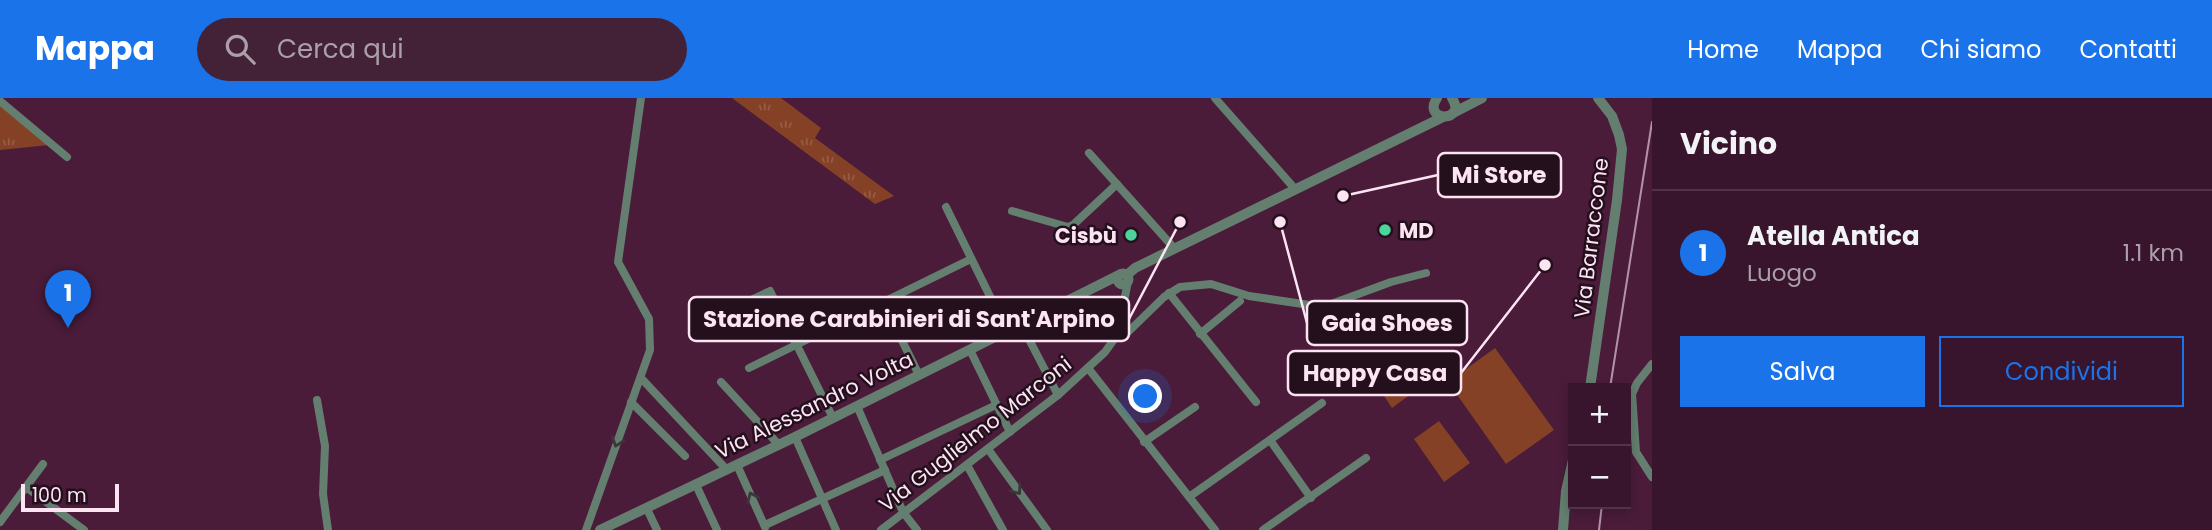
<!DOCTYPE html>
<html lang="it">
<meta charset="utf-8">
<style>
:root{--surface:#38152c;--page:#432238;--text:#f1f3f6;--muted:#ab9fa9;--line:#523448;--accent:#1a73e8}
body{margin:0;font-family:Poppins,sans-serif;background:var(--page);color:var(--text)}
.controls{position:absolute;right:21px;bottom:21px;display:grid;overflow:hidden;border-radius:0px;box-shadow:0 4px 10px #0003}
.controls button{width:63px;height:63px;display:grid;place-items:center;padding:0;border:0;border-bottom:2px solid var(--line);background:var(--surface);color:var(--text);font:35px sans-serif}
.scale{position:absolute;left:21px;bottom:18px;width:98px;box-sizing:border-box;padding-left:7px;border:4px solid #fce4f2;border-top:0;font-size:19px;line-height:24px;white-space:nowrap;color:#fce4f2;-webkit-text-stroke:5px #240f1d;paint-order:stroke}
.you{position:absolute;left:1146px;top:299px;width:24px;height:24px;margin:-18px;border:5px solid #fff;border-radius:50%;background:#1a73e8;box-shadow:0 0 0 10px #1a73e833}
.badge{display:grid;place-items:center;width:46px;height:46px;border-radius:50%;background:var(--accent);color:#fff;font-size:23px;font-weight:700}
.pin{position:absolute;translate:-50% -58px;filter:drop-shadow(0 2px 4px #0008)}
.pin::after{content:'';position:absolute;top:37px;width:24px;height:21px;background:inherit;clip-path:polygon(0 0,100% 0,50% 100%)}
.list{margin:0;padding:0;list-style:none}
h2{display:flex;justify-content:space-between;align-items:center;height:91px;margin:0;padding:0 28px;font-size:30px}
h2 small{font-size:23px;font-weight:400;color:var(--muted)}
.list li{display:grid;grid-template-columns:46px 1fr auto;gap:21px;align-items:center;box-sizing:border-box;height:126px;padding:0 28px;border-top:2px solid var(--line)}
.list b{display:block;font-size:26px;white-space:nowrap}
.list p{margin:0;font-size:23px;white-space:nowrap;color:var(--muted)}
.list em{font-size:23px;font-style:normal;color:var(--muted)}
.actions{display:flex;gap:14px;padding:21px 28px}
.actions a{flex:1;padding:16px 0;border:2px solid var(--accent);border-radius:0px;text-align:center;font-size:24px;color:var(--accent)}
.actions .main{background:var(--accent);color:#fff}
.icon{flex:none;width:38px;height:38px;fill:none;stroke:currentColor;stroke-width:2;stroke-linecap:round;stroke-linejoin:round}
.map{position:relative;flex:none;width:1652px;height:432px;overflow:hidden}
header{display:flex;align-items:center;gap:42px;box-sizing:border-box;height:98px;padding:0 35px;background:var(--accent);color:#fff}
header strong{font-size:33px}
nav{display:flex;gap:38px;margin-inline-start:auto;font-size:24px}
.search{width:490px;height:63px;background:var(--page);display:flex;align-items:center;gap:18px;box-sizing:border-box;padding:0 24px;border-radius:38px;color:var(--muted);font-size:26px}
main{display:flex}
aside{flex:1;background:var(--surface)}
.map>svg:first-child{display:block}
.grass{fill:url(#grass-tufts)}
.park{fill:#854125}
.lines{fill:none;stroke-linecap:round;stroke-linejoin:round}
.minor{stroke:#647e70;stroke-width:8}
.tertiary{stroke:#647e70;stroke-width:10}
.rail{stroke:#b493a7;stroke-width:2}
.oneway{stroke:#3a363a}
.poi-dot{fill:#4bd49b;stroke:#240f1d;stroke-width:2.5}
.labels{text-anchor:middle;dominant-baseline:central;stroke-width:5;stroke-linejoin:round;paint-order:stroke}
.poi-label{font-size:21px;font-weight:bold;fill:#fce4f2;stroke:#240f1d;text-anchor:start}
.street-label{font-size:21px;fill:#fce4f2;stroke:#240f1d}
.leader{fill:none;stroke:#fce4f2;stroke-width:2.5}
.callout-dot{fill:#fce4f2;stroke:#240f1d;stroke-width:2.5}
.callout{fill:#240f1d;stroke:#fce4f2;stroke-width:2.5}
.callout-label{font-size:23px;text-anchor:middle;font-weight:bold;fill:#fce4f2}
</style>
<header>
<strong>Mappa</strong>
<div class="search"><svg class="icon" aria-label="search" viewBox="0 0 24 24"><circle cx="10" cy="10" r="6"/><path d="M15 15l6 6"/></svg>Cerca qui</div>
<nav><a>Home</a><a>Mappa</a><a>Chi siamo</a><a>Contatti</a></nav>
</header>
<main>
<div class="map">
<svg width="1652" height="432" viewBox="0 0 1652 432">
<defs>
<pattern id="grass-tufts" width="24" height="20" patternUnits="userSpaceOnUse" patternTransform="scale(1.75)"><rect width="24" height="20" fill="#854125"/><path d="M3 7l-1-3M5 7V3M7 7l1-3M15 17l-1-3M17 17v-4M19 17l1-3" fill="none" stroke="#975c45"/></pattern>
</defs>
<rect width="100%" height="100%" fill="#4a1c3a"/>
<!-- grass -->
<g class="grass">
<polygon points="732,0 781,0 821,30 815,40 894,98 875,106"/>
<polygon points="0,6 49,47 0,52"/>
</g>
<!-- park -->
<g class="park">
<polygon points="1495,250 1554,332 1506,366 1448,284"/>
<polygon points="1412,273 1423,287 1392,310 1382,295"/>
<polygon points="1439,323 1470,365 1444,384 1414,341"/>
</g>
<g class="lines">
<!-- minor -->
<g class="minor">
<polyline points="1215,0 1295,91"/>
<polyline points="0,3 67,59"/>
<polyline points="1089,55 1174,150"/>
<polyline points="946,109 1007,233"/>
<polyline points="1012,113 1068,129 1073,127 1117,86"/>
<polyline points="1169,195 1256,304"/>
<polyline points="883,204 919,277"/>
<polyline points="704,224 770,193 833,320"/>
<polyline points="1021,226 1058,297"/>
<polyline points="1200,236 1240,203"/>
<polyline points="1115,240 1126,236 1164,199 1180,189 1211,186 1249,198 1323,209 1391,184 1426,175"/>
<polyline points="970,252 1010,334"/>
<polyline points="1652,266 1637,285 1632,296 1636,354 1652,379"/>
<polyline points="749,270 971,161"/>
<polyline points="1088,270 1215,432"/>
<polyline points="641,280 727,372"/>
<polyline points="721,284 779,347"/>
<polyline points="317,302 325,348 323,396 328,432"/>
<polyline points="631,304 685,358"/>
<polyline points="857,308 903,414 917,432"/>
<polyline points="795,339 836,432"/>
<polyline points="1270,342 1311,400"/>
<polyline points="1144,344 1195,309"/>
<polyline points="988,351 1047,432"/>
<polyline points="880,362 996,307"/>
<polyline points="737,367 765,429"/>
<polyline points="967,367 1003,432"/>
<polyline points="696,387 717,432"/>
<polyline points="26,389 84,432"/>
<polyline points="1189,399 1322,305"/>
<polyline points="647,411 657,432"/>
<polyline points="0,424 43,366"/>
<polyline points="765,427 885,372"/>
<polyline points="586,432 650,252 649,221 618,164 641,0"/>
<polyline points="881,432 1058,297 1105,254 1115,240 1119,230 1128,183"/>
<polyline points="1263,432 1366,360"/>
</g>
<!-- tertiary -->
<g class="tertiary">
<path d="M1437 0C1421 24 1468 25 1452 0"/>
<polyline points="1453,15 1482,0"/>
<circle cx="1123" cy="181" r="5.5"/>
<polyline points="1127,177 1135,170 1443,19"/>
<polyline points="1590,290 1617,102 1622,51 1619,37 1612,18 1598,0"/>
<polyline points="600,432 795,339 1119,177"/>
<polyline points="1563,432 1566,393 1573,362"/>
</g>
<!-- rail -->
<g class="rail">
<polyline points="1610,290 1652,24"/>
<polyline points="1599,432 1602,406"/>
</g>
</g>
<!-- one-way arrows -->
<defs><path id="oneway-chevron" d="M-2-3.5L2.5 0L-2 3.5" fill="none" stroke-width="1.6" stroke-linecap="round" stroke-linejoin="round" transform="scale(1.75)"/></defs>
<g class="oneway">
<use href="#oneway-chevron" transform="translate(617 344) rotate(109)"/>
<use href="#oneway-chevron" transform="translate(1017 392) rotate(54)"/>
<use href="#oneway-chevron" transform="translate(752 399) rotate(-114)"/>
</g>
<!-- markers -->
<g class="poi-dot">
<circle cx="1385" cy="132" r="7"/>
<circle cx="1131" cy="137" r="7"/>
</g>
<g class="labels">
<!-- poi labels -->
<g class="poi-label">
<text x="1399" y="132">MD</text>
<text x="1117" y="137" text-anchor="end">Cisbù</text>
</g>
<!-- street labels -->
<g class="street-label">
<text transform="translate(1591 140) rotate(-83)">Via Barraccone</text>
<text transform="translate(814 307) rotate(-26)">Via Alessandro Volta</text>
<text transform="translate(975 336) rotate(-38)">Via Guglielmo Marconi</text>
</g>
</g>
<!-- callouts -->
<path class="leader" d="M1343 98L1438 77M1180 124L1129 221M1280 124L1307 225M1545 167L1461 275"/>
<g class="callout-dot">
<circle cx="1343" cy="98" r="7"/>
<circle cx="1180" cy="124" r="7"/>
<circle cx="1280" cy="124" r="7"/>
<circle cx="1545" cy="167" r="7"/>
</g>
<g class="callout">
<rect x="1438" y="55" width="123" height="44" rx="7"/>
<rect x="689" y="199" width="440" height="44" rx="7"/>
<rect x="1307" y="203" width="160" height="44" rx="7"/>
<rect x="1288" y="253" width="173" height="44" rx="7"/>
</g>
<g class="callout-label">
<text x="1499" y="85">Mi Store</text>
<text x="909" y="229">Stazione Carabinieri di Sant'Arpino</text>
<text x="1387" y="233">Gaia Shoes</text>
<text x="1375" y="283">Happy Casa</text>
</g>
</svg>
<div class="controls">
<button>+</button>
<button>−</button>
</div>
<div class="scale">100 m</div>
<div class="you"></div>
<div class="pin badge" style="left:68px;top:230px">1</div>
</div>
<aside>
<h2>Vicino<small></small></h2>
<ul class="list">
<li><span class="badge">1</span><div><b>Atella Antica</b><p>Luogo</p></div><em>1.1 km</em></li>
</ul>
<div class="actions"><a class="main">Salva</a><a>Condividi</a></div>
</aside>
</main>
